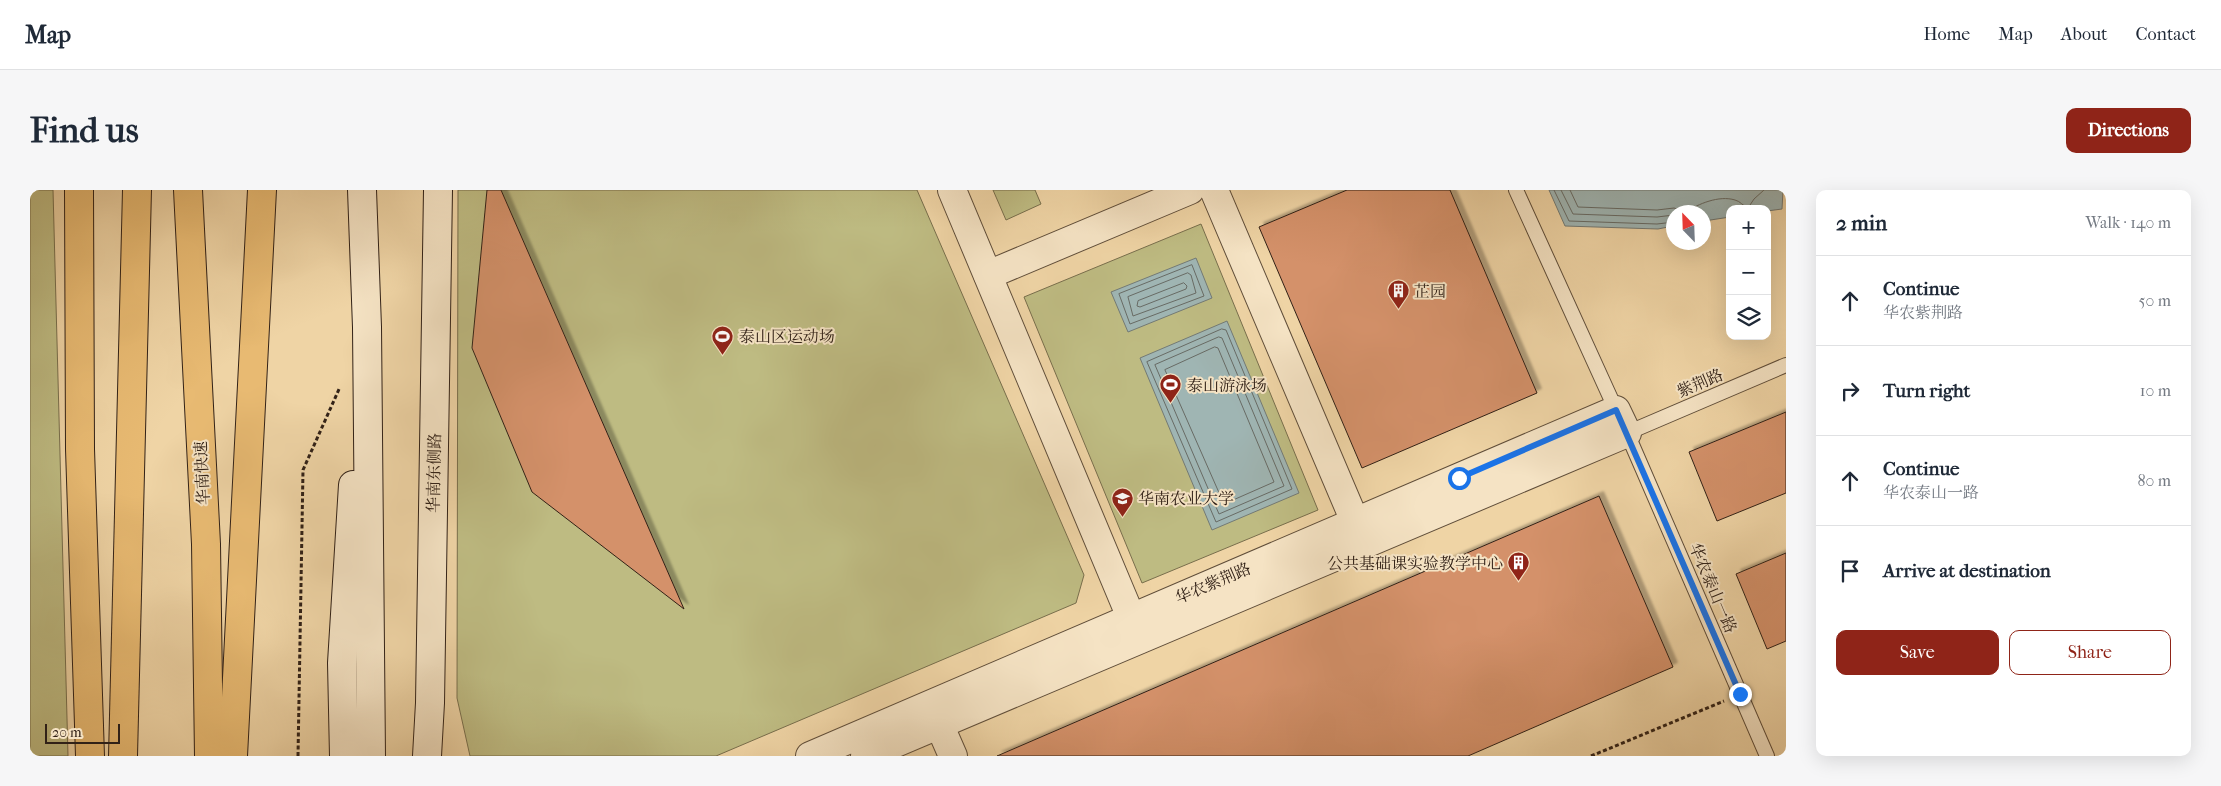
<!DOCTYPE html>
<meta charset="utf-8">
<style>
:root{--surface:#fff;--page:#f6f6f7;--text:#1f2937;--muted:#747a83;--line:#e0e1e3;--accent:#8f2418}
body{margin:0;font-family:"IM FELL French Canon","Noto Serif SC",serif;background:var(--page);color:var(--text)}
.controls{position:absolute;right:15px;top:15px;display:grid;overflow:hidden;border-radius:10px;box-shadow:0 5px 20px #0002}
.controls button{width:45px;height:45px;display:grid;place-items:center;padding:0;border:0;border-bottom:1px solid var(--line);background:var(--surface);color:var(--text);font:25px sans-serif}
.compass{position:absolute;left:1636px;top:15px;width:45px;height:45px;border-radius:50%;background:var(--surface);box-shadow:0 5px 20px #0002;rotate:337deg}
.scale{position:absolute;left:15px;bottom:12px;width:75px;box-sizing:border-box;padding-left:5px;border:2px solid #312117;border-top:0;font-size:14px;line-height:18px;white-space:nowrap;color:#312117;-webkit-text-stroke:4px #f5e3c4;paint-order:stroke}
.stop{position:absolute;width:15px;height:15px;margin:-11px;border:4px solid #1a73e8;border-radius:50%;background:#fff}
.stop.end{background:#1a73e8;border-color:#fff;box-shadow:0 1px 5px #0008}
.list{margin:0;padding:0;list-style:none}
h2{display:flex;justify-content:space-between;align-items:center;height:65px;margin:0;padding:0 20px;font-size:21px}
h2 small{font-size:16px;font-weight:400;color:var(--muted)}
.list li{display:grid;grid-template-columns:32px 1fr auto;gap:15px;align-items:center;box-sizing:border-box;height:90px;padding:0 20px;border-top:1px solid var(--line)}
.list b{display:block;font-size:19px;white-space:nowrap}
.list p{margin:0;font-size:16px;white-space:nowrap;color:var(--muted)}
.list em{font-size:16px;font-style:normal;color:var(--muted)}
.actions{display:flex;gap:10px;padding:15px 20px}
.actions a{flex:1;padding:11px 0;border:1px solid var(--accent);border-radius:10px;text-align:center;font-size:18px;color:var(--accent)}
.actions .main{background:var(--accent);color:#fff}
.icon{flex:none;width:28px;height:28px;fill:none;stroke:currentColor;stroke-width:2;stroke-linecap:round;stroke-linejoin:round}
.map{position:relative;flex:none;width:1756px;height:566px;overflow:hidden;border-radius:10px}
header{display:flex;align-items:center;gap:30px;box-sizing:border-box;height:70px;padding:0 25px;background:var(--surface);border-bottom:1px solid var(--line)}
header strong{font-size:24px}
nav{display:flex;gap:28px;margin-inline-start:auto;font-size:18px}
.intro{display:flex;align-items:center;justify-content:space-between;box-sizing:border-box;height:120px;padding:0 30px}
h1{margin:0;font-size:35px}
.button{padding:12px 22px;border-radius:10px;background:var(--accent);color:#fff;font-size:18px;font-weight:700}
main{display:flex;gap:30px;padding:0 30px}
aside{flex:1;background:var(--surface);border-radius:10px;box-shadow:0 5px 20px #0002}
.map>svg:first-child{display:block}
.green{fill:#bebb82;stroke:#786e4c}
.water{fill:#9fb5b3;stroke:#737a75}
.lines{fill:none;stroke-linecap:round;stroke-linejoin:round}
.shore{stroke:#686b65;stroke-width:1}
.building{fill:#d4916a;stroke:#312117;filter:url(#shadow)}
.lane-casing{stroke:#604e3a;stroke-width:16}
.street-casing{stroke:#604e3a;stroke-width:30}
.secondary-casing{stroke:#312117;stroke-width:30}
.highway-casing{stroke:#312117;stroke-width:30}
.path{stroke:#312117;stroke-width:3;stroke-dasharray:4 2.5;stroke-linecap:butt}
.lane{stroke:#f5e3c4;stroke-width:14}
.street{stroke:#f5e3c4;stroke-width:28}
.secondary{stroke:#f5e3c4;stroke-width:28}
.highway{stroke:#e8ba72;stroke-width:28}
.route{stroke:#1a73e8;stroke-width:6}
.labels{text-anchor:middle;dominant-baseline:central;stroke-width:4;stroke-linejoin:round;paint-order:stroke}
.poi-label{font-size:16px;fill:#312117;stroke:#f5e3c4;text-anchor:start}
.street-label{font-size:16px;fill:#312117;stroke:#f5e3c4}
</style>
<header>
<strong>Map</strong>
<nav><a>Home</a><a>Map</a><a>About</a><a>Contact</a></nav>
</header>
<div class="intro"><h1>Find us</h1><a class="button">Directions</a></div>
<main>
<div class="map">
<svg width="1756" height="566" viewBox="0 0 1756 566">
<defs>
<filter id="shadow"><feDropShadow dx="4.5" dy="-4.5" stdDeviation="1" flood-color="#0004"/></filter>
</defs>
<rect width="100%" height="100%" fill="#efd4a5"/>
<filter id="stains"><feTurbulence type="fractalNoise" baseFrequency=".004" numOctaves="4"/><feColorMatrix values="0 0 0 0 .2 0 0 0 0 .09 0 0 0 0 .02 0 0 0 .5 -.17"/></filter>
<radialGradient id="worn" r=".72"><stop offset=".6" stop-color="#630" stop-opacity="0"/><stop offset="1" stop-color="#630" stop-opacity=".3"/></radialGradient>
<!-- green -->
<g class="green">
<polygon points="0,0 23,0 38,566 0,566"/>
<polygon points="428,0 887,0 1054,385 1046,413 686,566 440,566 427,508"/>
<polygon points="963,0 1005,0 1011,14 976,30"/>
<polygon points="1171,34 1288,320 1112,393 994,107"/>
</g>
<!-- water -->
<g class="water">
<polygon points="1519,0 1753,0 1752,19 1737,21 1737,19 1700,19 1700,27 1674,31 1674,22 1644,22 1643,36 1628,39 1535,36"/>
<polygon points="1166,68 1182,108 1098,142 1081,102"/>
<polygon points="1197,131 1269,303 1182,340 1110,168"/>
</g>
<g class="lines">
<!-- shore -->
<g class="shore">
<polyline points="1524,0 1539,31 1627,34 1644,32"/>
<polyline points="1531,0 1543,24 1627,27 1644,25"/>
<path d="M1540 0 1548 17 1627 20 1644 18 1656 22C1668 14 1689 5 1705 10 1710 11 1713 16 1718 18L1724 9 1734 0"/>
<polygon points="1162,75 1174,106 1100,134 1089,104"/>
<polygon points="1158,83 1161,85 1166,103 1103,126 1098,107"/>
<polygon points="1154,93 1157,96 1156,99 1110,117 1107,116 1108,111"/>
<polygon points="1192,139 1196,140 1262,299 1186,332 1117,172"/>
<polygon points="1189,147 1192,148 1254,296 1189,324 1125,175"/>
<polygon points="1185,157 1188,158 1244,292 1194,314 1135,180"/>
</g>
</g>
<!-- building -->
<g class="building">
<polygon points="457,0 471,0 654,419 502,302 442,158"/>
<polygon points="1317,0 1420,0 1507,203 1332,278 1229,37"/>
<polygon points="1756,222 1756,303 1687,331 1659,262"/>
<polygon points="1569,306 1643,477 1438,566 967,566"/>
<polygon points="1756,363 1756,451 1737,459 1706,384"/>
</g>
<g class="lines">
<defs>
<g id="lane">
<polyline points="1486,0 1586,220"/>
<polyline points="1737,566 1597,243 1756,175"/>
</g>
<g id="street">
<polyline points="922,0 1108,444"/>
<polyline points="1184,0 1332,348"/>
<polyline points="958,85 1160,0"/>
<polyline points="902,518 923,566"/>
<polyline points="780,566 1586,220 1597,243 835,566"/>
</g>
<g id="secondary">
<polyline points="332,0 337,137 341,566"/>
<polyline points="314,566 312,473 323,295"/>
<polyline points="397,566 400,513 408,0"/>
</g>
<g id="highway">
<polyline points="49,0 50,259 60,566"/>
<polyline points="158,0 176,354 179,566"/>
<polyline points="93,566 107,0"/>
<polyline points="203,566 232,0"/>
</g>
</defs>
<!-- lane casing -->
<use href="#lane" class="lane-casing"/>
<!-- street casing -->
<use href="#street" class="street-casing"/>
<!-- secondary casing -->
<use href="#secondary" class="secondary-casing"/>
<!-- highway casing -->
<use href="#highway" class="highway-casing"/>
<!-- path -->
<g class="path">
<polyline points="268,566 273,280 310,197"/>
<polyline points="1561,566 1694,511"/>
</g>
<!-- lane -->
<use href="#lane" class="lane"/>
<!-- street -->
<use href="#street" class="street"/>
<!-- secondary -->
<use href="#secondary" class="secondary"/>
<!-- highway -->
<use href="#highway" class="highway"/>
</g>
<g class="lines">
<!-- route -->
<polyline class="route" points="1429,288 1586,220 1710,504"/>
</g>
<!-- icons -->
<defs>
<symbol id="building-pin" viewBox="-11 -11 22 30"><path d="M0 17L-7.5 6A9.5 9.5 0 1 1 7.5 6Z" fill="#8f2418" stroke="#f5e3c4"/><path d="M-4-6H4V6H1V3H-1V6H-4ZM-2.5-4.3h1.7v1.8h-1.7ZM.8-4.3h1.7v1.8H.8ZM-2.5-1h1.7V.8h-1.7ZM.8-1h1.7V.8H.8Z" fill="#fff"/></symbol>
<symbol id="stadium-pin" viewBox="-11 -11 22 30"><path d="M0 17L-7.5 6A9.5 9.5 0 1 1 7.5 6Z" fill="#8f2418" stroke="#f5e3c4"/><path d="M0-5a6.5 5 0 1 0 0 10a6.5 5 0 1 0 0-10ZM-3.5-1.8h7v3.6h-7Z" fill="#fff"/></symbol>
<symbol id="university-pin" viewBox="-11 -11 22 30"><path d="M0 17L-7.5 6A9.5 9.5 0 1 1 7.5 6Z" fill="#8f2418" stroke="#f5e3c4"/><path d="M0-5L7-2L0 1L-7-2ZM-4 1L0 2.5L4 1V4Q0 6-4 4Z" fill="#fff"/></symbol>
</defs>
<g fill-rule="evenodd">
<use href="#building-pin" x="1356" y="88" width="25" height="34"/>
<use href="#stadium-pin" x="680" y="134" width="25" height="34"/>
<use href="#stadium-pin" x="1128" y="182" width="25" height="34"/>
<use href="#university-pin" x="1080" y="296" width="25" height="34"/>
<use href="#building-pin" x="1476" y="360" width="25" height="34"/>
</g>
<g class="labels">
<!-- poi labels -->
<g class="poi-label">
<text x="1384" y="101">芷园</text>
<text x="709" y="146">泰山区运动场</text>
<text x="1157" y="195">泰山游泳场</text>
<text x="1108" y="308">华南农业大学</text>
<text x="1473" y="373" text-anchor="end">公共基础课实验教学中心</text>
</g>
<!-- street labels -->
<g class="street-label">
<text transform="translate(1670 193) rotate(-23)">紫荆路</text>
<text transform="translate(172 283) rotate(-93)">华南快速</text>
<text transform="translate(404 283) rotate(-89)">华南东侧路</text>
<text transform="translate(1183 393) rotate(-23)">华农紫荆路</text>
<text transform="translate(1683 398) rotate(67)">华农泰山一路</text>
</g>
</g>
<rect width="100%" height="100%" filter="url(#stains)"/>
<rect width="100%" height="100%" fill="url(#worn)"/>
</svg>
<div class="controls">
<button>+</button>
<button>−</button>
<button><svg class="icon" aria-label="layers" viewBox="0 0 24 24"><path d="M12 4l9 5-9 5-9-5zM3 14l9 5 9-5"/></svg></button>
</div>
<svg class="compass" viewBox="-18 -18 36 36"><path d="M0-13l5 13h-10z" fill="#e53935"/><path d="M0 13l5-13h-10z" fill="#747a83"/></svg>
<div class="scale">20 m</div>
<div class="stop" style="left:1429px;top:288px"></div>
<div class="stop end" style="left:1710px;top:504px"></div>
</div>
<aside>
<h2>2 min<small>Walk · 140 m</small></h2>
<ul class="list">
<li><svg class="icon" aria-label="ahead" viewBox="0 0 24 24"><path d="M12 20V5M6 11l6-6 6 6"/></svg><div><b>Continue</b><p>华农紫荆路</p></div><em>50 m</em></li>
<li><svg class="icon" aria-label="right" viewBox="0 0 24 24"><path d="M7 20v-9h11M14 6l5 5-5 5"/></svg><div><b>Turn right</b></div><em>10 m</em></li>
<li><svg class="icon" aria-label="ahead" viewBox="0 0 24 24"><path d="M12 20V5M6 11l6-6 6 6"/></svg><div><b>Continue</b><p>华农泰山一路</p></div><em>80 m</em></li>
<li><svg class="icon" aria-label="arrive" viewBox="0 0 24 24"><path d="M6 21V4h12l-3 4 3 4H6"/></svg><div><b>Arrive at destination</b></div></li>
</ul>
<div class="actions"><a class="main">Save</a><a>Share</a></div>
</aside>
</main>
